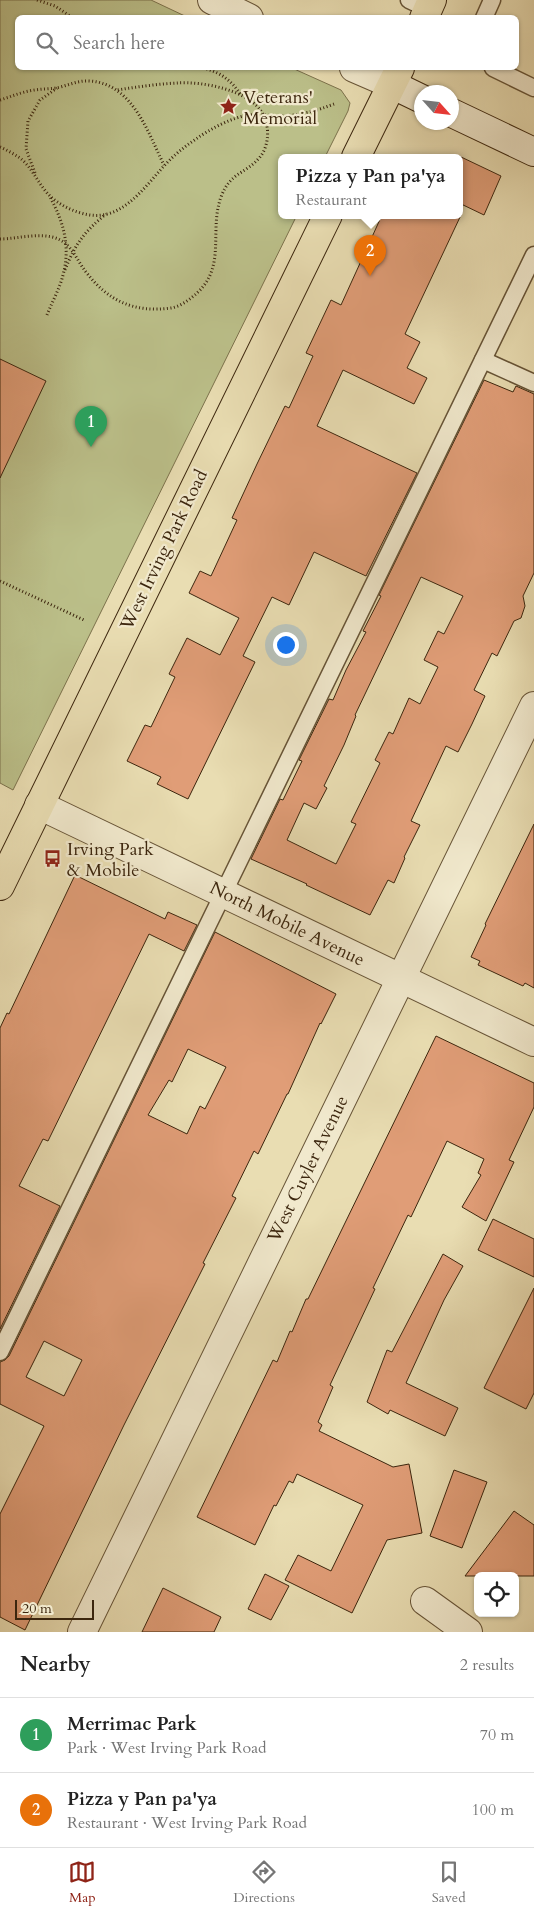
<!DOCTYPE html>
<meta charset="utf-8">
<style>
:root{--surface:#fff;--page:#f6f6f6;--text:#222;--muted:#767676;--line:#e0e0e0;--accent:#8f2418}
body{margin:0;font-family:Cardo,serif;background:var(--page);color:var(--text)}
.controls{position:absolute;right:15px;bottom:15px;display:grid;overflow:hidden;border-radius:8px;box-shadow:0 1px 4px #0004}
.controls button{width:45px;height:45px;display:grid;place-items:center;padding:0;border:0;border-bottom:1px solid var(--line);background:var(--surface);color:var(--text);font:25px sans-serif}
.compass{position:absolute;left:414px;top:85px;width:45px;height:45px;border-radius:50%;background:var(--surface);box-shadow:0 1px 4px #0004;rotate:117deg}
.scale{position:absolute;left:15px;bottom:12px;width:79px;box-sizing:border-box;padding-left:5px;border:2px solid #3c260e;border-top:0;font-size:14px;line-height:18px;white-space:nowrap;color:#3c260e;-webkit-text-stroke:4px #f1e9cd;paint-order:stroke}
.you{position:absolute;left:285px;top:644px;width:18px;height:18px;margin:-12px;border:4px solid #fff;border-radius:50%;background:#1a73e8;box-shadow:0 0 0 8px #1a73e833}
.badge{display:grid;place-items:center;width:32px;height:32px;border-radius:50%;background:var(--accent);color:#fff;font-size:16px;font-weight:700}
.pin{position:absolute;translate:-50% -41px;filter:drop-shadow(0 1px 2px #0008)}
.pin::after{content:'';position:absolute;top:26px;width:18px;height:15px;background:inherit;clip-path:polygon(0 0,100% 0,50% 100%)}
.popup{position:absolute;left:278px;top:154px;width:185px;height:65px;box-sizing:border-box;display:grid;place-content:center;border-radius:8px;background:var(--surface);filter:drop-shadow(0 1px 4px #0005);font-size:16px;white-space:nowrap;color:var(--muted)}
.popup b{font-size:19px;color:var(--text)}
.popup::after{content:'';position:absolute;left:50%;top:100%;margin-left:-10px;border:10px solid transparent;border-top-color:var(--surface)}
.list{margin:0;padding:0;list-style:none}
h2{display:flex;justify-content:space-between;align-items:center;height:65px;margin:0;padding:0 20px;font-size:21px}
h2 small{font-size:16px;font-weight:400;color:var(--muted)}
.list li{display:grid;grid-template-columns:32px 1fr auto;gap:15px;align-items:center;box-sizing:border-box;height:75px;padding:0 20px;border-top:1px solid var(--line)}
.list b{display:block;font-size:19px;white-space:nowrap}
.list p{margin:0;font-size:16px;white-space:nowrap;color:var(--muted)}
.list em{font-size:16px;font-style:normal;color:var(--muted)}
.icon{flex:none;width:28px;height:28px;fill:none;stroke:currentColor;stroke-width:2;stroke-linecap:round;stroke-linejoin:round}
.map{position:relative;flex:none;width:534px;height:1632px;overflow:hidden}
.search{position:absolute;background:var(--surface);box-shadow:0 1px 4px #0004;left:15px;right:15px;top:15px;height:55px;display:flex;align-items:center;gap:12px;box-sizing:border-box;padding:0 18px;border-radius:8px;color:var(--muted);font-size:19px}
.sheet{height:215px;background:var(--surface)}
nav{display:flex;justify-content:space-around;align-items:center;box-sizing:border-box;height:70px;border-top:1px solid var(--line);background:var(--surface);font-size:14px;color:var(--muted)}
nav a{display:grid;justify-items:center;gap:2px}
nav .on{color:var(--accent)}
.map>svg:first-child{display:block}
.green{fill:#bbbf89;stroke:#7c724c}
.building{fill:#e09d77;stroke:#3c260e;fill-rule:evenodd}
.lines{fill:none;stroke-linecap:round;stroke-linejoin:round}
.service-casing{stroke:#675437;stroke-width:19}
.minor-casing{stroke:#675437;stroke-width:30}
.tertiary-casing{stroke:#675437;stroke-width:30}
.secondary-casing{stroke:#3c260e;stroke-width:30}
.primary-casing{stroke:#3c260e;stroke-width:30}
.path{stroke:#3c260e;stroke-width:3;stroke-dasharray:1 2.5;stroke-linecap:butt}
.service{stroke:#f1e9cd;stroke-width:16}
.minor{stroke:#f1e9cd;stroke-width:28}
.tertiary{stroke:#f1e9cd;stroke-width:28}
.secondary{stroke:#f1e9cd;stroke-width:28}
.primary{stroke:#e9ddb2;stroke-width:28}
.labels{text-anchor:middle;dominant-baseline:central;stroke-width:4.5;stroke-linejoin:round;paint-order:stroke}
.poi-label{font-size:18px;fill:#3c260e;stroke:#f1e9cd;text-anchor:start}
.street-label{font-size:18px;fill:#3c260e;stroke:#f1e9cd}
</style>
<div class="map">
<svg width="534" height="1632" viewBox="0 0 534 1632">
<rect width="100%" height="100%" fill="#e9ddb2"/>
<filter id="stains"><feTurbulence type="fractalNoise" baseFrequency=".004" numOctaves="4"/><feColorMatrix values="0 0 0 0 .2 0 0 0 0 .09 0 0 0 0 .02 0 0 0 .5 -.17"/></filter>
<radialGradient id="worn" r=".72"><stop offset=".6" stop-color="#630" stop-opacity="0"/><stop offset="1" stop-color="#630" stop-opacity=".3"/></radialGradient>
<!-- green -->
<polygon class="green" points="0,0 151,0 187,17 18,18 18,68 292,68 341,90 350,103 348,111 325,157 281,157 281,215 297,215 13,790 0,783"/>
<!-- building -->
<g class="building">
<polygon points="459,156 501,176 484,215 459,203"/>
<polygon points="382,215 461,215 405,334 420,342 407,368 427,378 414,404 343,370 317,426 417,473 366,576 314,552 289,605 272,597 243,656 255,662 188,799 157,784 161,777 127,761 145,725 151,727 175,677 169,674 187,638 220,655 239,618 189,593 200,571 211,576 237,520 232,518 257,464 285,406 289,408 313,356 306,353 331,300 341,305"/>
<polygon points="0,359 46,381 0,478"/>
<path d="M484 380 513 392 516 386 534 394V573L523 596 525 606 521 618 514 621 497 656 492 653 474 690 485 696 472 724 458 752 446 746 411 821 420 825 404 857 405 858 394 883 388 880 370 915 306 885 307 884 251 859 280 799 283 800 302 761 299 760 329 699 333 700 346 670 366 632 363 631 381 596 379 595ZM421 577 463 596 444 634 438 631 424 660 438 667 420 704 409 698 393 734 389 732 375 760 380 763 351 822 356 824 336 864 287 840 304 803 316 809 327 788 324 786 344 745 356 716 355 715Z"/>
<polygon points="534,824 534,988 525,983 523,986 478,965 480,961 471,957 486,925 485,924"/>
<polygon points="75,875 165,919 168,912 197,925 184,951 149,934 48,1141 43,1139 19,1186 60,1206 0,1329 0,1028 7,1013 9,1014"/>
<path d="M215 932 336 994 321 1024 320 1023 288 1094H287L258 1154 254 1151 232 1196 236 1198 203 1263 205 1264 124 1425 25 1630 0 1617V1514L44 1426 0 1404V1362L5 1360 9 1356ZM188 1049 226 1067 205 1109 200 1106 187 1134 148 1115 169 1080 172 1082ZM44 1341 82 1360 64 1396 26 1377Z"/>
<polygon points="436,1036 534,1083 534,1107 509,1160 514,1162 486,1221 462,1207 481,1175 478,1173 484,1159 447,1141 411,1217 408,1215 373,1288 375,1289 330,1385 333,1387 318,1422 322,1425 319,1431 393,1467 409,1464 422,1533 387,1540 352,1613 285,1580 298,1555 331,1571 363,1505 297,1474 293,1483 289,1481 276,1506 274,1505 255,1545 197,1517 273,1360 277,1362 290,1331 292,1332 306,1299 308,1299"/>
<polygon points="493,1219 534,1239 534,1277 478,1250"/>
<polygon points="443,1254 463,1266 444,1300 406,1383 458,1408 445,1436 390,1410 388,1414 367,1402 387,1350 392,1352"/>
<polygon points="534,1288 534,1393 526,1409 484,1388"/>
<polygon points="454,1470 487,1482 462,1548 430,1536"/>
<polygon points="514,1511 534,1525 534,1576 465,1576"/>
<polygon points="265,1574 289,1586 271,1620 248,1609"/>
<polygon points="163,1588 221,1617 214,1632 142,1632"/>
</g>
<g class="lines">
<defs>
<g id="service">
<polyline points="409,0 428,9"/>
<polyline points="484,18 492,0"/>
<polyline points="493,68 534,88"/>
<polyline points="483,360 534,383"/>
<polyline points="0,1352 534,255"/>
</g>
<g id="minor">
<polyline points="39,805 534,1042"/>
<polyline points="425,1601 468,1632"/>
<polyline points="82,1632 534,706"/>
</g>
<g id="tertiary">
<polyline points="212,0 249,18"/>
<polyline points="354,68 391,84"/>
</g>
<g id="secondary">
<polyline points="391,84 422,99"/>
<polyline points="452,113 534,152"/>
</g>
<g id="primary">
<polyline points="424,18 432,0"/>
<polyline points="356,157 400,68"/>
<polyline points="0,886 328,215"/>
</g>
</defs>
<!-- service casing -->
<use href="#service" class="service-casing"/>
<!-- minor casing -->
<use href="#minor" class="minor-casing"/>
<!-- tertiary casing -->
<use href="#tertiary" class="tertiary-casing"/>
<!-- secondary casing -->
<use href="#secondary" class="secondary-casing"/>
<!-- primary casing -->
<use href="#primary" class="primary-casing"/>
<!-- path -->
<g class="path">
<polyline points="37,0 55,6 73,18"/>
<path d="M203 68C220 72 231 80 241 95"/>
<path d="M0 100C10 97 19 93 29 91 38 89 47 89 56 88 67 86 78 80 90 81 133 84 148 133 164 165"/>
<path d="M0 147C7 150 14 154 20 158 33 168 39 186 51 197 59 204 70 210 81 213 119 225 142 190 164 166 174 155 184 147 196 139 210 129 231 118 248 115 260 114 271 116 282 116 301 115 316 111 334 104"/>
<polyline points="35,173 26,149 28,121 40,100 57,88"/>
<path d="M0 239C19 239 50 229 66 244 74 251 79 263 86 272 108 301 134 313 171 308 178 307 186 302 191 298 229 270 208 233 221 197 230 172 246 174 260 157 269 146 270 127 263 114 250 90 202 81 177 83 157 84 137 87 117 90"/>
<path d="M65 270C75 244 85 231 106 214"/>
<path d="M47 315C52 302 60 288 63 275 71 246 63 221 50 197"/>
<polyline points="0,581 84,620"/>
</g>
<!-- service -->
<use href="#service" class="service"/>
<!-- minor -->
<use href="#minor" class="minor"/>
<!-- tertiary -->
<use href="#tertiary" class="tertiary"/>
<!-- secondary -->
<use href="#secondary" class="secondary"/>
<!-- primary -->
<use href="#primary" class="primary"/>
</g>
<!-- icons -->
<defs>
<symbol id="sight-bare" viewBox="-9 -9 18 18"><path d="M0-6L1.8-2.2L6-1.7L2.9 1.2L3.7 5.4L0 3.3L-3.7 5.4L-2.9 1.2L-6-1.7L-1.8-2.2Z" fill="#8f2418" stroke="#f1e9cd" stroke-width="2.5" paint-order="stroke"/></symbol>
<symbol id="bus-bare" viewBox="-9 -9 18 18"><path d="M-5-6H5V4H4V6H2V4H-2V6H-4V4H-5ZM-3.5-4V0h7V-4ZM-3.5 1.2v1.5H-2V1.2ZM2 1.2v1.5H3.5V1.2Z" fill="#8f2418" stroke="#f1e9cd" stroke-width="2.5" paint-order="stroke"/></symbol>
</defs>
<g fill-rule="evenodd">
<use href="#sight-bare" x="216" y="94" width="25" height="25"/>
<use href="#bus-bare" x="40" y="846" width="25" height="25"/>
</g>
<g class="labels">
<!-- poi labels -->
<g class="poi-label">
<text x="243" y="97">Veterans'<tspan x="243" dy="21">Memorial</tspan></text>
<text x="67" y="849">Irving Park<tspan x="67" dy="21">&amp; Mobile</tspan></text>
</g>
<!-- street labels -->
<g class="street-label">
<text transform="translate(164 550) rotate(-64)">West Irving Park Road</text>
<text transform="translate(287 924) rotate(26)">North Mobile Avenue</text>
<text transform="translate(308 1169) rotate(-64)">West Cuyler Avenue</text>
</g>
</g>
<rect width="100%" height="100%" filter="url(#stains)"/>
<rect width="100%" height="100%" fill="url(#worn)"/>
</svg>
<div class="controls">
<button><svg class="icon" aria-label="locate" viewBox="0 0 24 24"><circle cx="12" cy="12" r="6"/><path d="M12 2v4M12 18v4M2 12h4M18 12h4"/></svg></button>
</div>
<svg class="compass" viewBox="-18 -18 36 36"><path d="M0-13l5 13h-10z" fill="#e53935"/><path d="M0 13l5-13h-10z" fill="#767676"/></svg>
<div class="scale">20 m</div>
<div class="you"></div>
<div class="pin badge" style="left:91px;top:447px;background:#2e9e5b">1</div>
<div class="pin badge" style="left:370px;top:276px;background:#e8710a">2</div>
<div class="popup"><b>Pizza y Pan pa'ya</b>Restaurant</div>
<div class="search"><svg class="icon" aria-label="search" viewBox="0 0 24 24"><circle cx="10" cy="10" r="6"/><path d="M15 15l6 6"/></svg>Search here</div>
</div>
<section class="sheet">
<h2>Nearby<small>2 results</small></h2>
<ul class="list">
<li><span class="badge" style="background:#2e9e5b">1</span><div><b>Merrimac Park</b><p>Park · West Irving Park Road</p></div><em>70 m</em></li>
<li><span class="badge" style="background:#e8710a">2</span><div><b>Pizza y Pan pa'ya</b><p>Restaurant · West Irving Park Road</p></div><em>100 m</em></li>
</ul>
</section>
<nav>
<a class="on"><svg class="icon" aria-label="map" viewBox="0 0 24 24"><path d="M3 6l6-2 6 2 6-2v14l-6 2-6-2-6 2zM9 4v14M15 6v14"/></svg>Map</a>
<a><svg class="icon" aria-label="directions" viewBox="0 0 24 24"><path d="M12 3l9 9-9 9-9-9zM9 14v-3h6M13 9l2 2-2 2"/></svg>Directions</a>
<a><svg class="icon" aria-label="saved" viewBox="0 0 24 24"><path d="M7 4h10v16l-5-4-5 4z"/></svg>Saved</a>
</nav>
